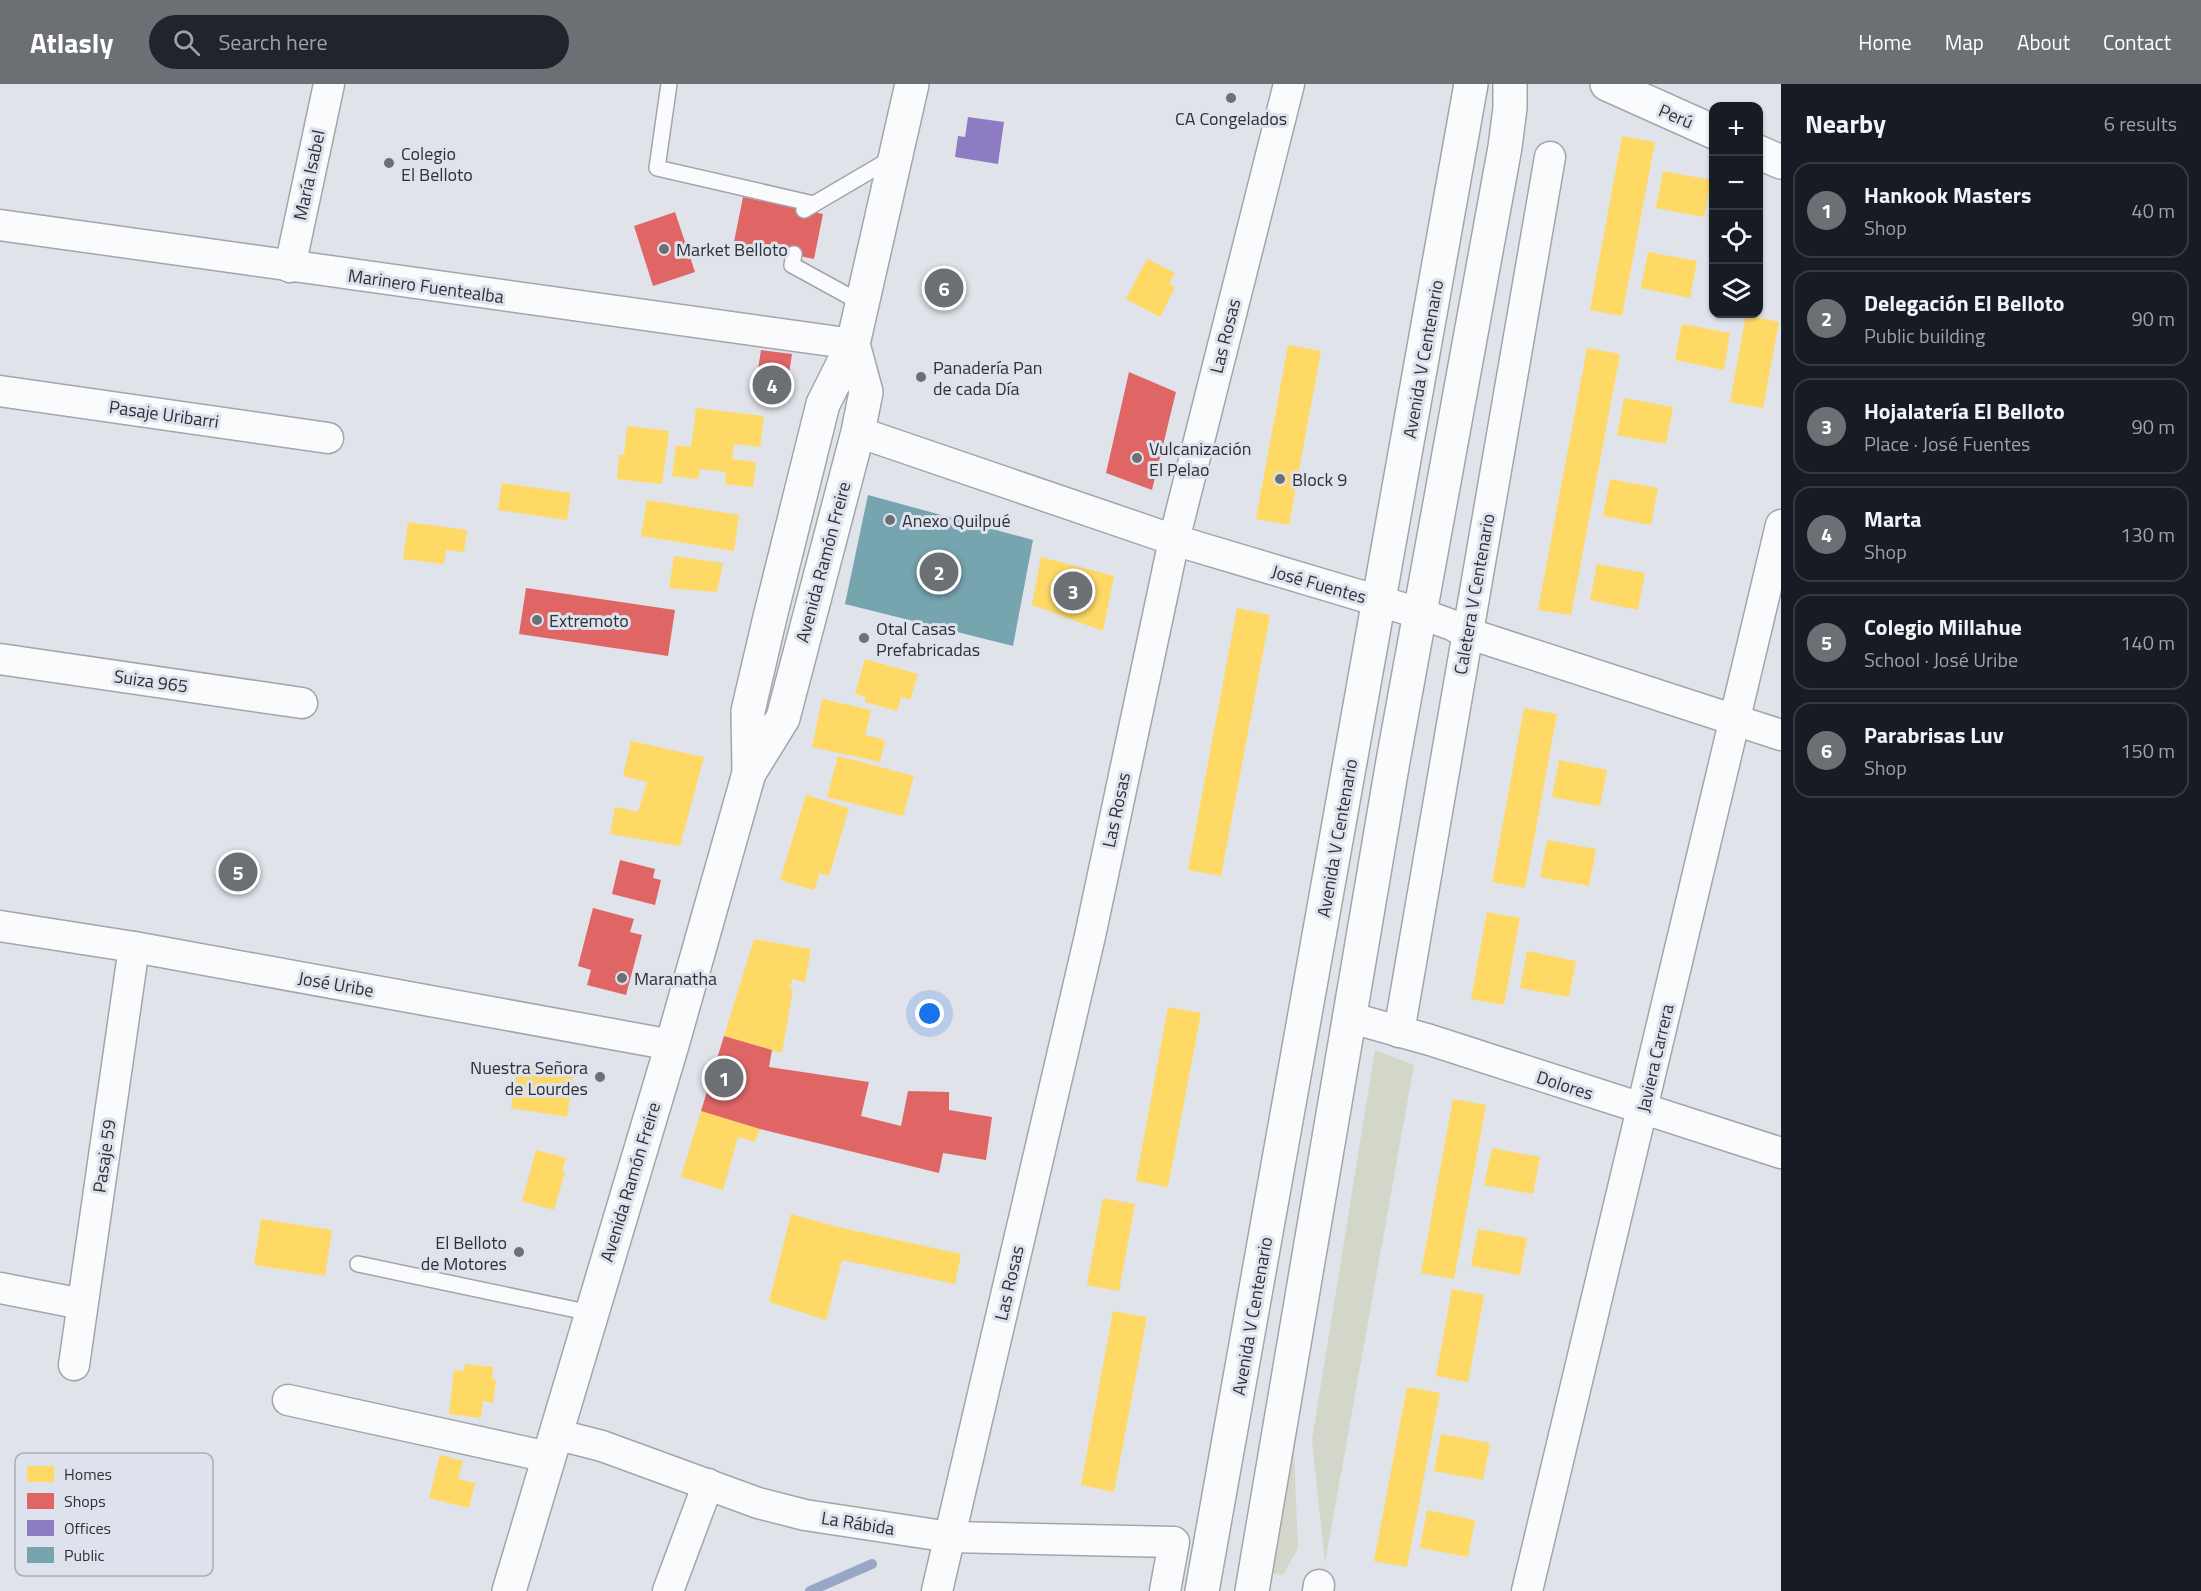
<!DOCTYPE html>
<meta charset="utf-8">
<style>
:root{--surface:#171b24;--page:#20242c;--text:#f1f3f6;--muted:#9ea1a6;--line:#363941;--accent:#6c6f74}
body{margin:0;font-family:"Titillium Web",sans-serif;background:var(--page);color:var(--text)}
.controls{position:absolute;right:18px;top:18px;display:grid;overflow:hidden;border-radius:12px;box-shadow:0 2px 4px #0004}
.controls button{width:54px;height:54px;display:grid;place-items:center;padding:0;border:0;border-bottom:2px solid var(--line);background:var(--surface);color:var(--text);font:30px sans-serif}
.you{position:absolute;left:930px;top:930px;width:21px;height:21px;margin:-15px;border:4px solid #fff;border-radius:50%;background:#1a73e8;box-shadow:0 0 0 9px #1a73e833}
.badge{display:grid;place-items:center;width:39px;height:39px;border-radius:50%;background:var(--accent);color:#fff;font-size:20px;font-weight:700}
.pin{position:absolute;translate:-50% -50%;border:3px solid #fff;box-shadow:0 2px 6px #0006}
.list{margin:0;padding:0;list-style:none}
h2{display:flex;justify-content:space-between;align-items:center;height:78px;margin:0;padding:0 24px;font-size:26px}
h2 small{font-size:20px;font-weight:400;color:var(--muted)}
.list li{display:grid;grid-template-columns:39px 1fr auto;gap:18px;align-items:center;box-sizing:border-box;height:96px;margin:0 12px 12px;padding:0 12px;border:2px solid var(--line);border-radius:18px}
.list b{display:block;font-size:22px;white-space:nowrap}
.list p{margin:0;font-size:20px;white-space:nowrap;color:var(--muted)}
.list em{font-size:20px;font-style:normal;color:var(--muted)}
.icon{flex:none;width:33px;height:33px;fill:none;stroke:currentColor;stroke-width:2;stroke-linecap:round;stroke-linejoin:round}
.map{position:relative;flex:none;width:1781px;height:1507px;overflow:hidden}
header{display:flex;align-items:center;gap:36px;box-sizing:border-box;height:84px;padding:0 30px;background:var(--accent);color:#fff}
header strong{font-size:28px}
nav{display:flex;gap:33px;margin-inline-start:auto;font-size:21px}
.search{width:420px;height:54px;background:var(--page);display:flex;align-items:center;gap:15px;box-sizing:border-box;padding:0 21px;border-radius:33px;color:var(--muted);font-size:22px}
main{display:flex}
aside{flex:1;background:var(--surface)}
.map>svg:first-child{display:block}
.green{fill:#d3d7c9}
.homes{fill:#ffd966}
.shops{fill:#e06666}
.offices{fill:#8e7cc3}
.public{fill:#76a5af}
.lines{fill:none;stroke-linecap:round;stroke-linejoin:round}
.stream{stroke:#96a8c6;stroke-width:10}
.lane-casing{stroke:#a3a5aa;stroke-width:18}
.street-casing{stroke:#a3a5aa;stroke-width:33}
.secondary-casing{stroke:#a3a5aa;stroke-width:36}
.primary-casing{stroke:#a3a5aa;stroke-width:36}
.lane{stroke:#fafbfc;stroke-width:15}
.street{stroke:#fafbfc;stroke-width:30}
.secondary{stroke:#fafbfc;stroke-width:33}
.primary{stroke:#fafbfc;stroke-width:33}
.poi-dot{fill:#6c6f74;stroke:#dde2ed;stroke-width:2}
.labels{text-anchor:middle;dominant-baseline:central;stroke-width:6;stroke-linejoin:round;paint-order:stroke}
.street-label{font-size:18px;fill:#2e3135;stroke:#dde2ed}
.poi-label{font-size:18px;fill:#2e3135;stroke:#dde2ed;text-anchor:start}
.key{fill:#dde2ed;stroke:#a8adb6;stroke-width:1.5}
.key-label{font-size:16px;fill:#2e3135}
</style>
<header>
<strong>Atlasly</strong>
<div class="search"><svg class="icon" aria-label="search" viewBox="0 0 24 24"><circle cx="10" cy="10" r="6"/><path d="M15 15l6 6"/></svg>Search here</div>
<nav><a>Home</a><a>Map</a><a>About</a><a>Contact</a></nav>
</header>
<main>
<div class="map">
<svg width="1781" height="1507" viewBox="0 0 1781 1507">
<rect width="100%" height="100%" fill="#e0e3ea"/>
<!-- green -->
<g class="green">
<polygon points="1375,966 1414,981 1325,1479 1312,1356"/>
<polygon points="1294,1365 1298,1464 1283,1491 1272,1489"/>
</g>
<!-- homes -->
<g class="homes">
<polygon points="1622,52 1655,58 1622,232 1590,226"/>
<polygon points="1663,87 1711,96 1704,133 1656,124"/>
<polygon points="1648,168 1697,177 1690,214 1641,204"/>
<polygon points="1147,175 1175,189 1169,200 1175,203 1160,233 1126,215"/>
<polygon points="1746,231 1779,238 1763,324 1730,318"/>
<polygon points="1682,240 1730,249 1724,286 1675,276"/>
<polygon points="1288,261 1321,267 1289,441 1256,435"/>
<polygon points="1587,264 1620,270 1571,531 1538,526"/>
<polygon points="1624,314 1673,323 1666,360 1617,351"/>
<polygon points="696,324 764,332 760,363 734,360 732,375 756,378 753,403 725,400 726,388 700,385 698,395 672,392 676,361 691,363"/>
<polygon points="627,342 669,347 662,400 617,395 619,371 624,371"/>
<polygon points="1610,395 1658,404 1651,441 1603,432"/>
<polygon points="502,399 571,409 567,436 498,426"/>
<polygon points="647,416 739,431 734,467 641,452"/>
<polygon points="408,438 467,446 464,468 446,466 444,480 403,475"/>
<polygon points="674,472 723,479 717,508 669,504"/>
<polygon points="1041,473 1114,492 1103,547 1032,521"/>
<polygon points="1597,480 1645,489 1638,526 1590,516"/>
<polygon points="1237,524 1270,531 1221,792 1188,786"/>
<polygon points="865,575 918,590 910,616 901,613 897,627 865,618 866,613 855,610"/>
<polygon points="822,615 871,626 865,651 885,656 880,678 812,663"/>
<polygon points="1524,624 1557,630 1525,804 1492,798"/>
<polygon points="631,657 704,673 680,762 610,750 615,723 638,728 647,698 623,692"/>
<polygon points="838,672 914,692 903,732 827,713"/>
<polygon points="1559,676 1607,686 1600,722 1552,713"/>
<polygon points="806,711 849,724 829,792 820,789 814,806 780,796"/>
<polygon points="1547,756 1596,765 1589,802 1540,793"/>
<polygon points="1487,828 1520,834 1504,921 1471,915"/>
<polygon points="754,855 811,865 805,898 792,895 790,905 793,905 782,969 724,952"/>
<polygon points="1527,867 1576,877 1569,913 1520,904"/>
<polygon points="1168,923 1201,929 1168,1103 1136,1097"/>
<polygon points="518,979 574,988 567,1033 511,1024"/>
<polygon points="1453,1015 1486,1021 1454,1195 1421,1189"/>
<polygon points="701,1027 760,1045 755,1058 738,1053 723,1106 681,1093"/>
<polygon points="1492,1064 1540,1073 1533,1110 1484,1101"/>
<polygon points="536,1066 566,1074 562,1087 565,1088 554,1126 522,1117"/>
<polygon points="1103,1114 1135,1120 1119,1207 1087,1201"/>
<polygon points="791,1130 838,1143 961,1170 955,1200 842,1176 826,1236 769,1218"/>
<polygon points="261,1135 332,1146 325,1192 254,1181"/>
<polygon points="1478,1145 1527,1154 1520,1191 1471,1182"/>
<polygon points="1452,1205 1484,1211 1468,1298 1436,1292"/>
<polygon points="1113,1227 1147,1233 1114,1408 1081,1401"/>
<polygon points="465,1280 493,1283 492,1295 496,1296 493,1319 483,1317 481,1334 449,1330 454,1286 464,1287"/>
<polygon points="1407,1303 1440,1309 1407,1483 1374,1477"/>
<polygon points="1441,1350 1490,1359 1483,1396 1434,1387"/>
<polygon points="440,1371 463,1377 458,1395 475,1399 469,1424 429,1414"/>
<polygon points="1427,1426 1475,1436 1468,1473 1420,1464"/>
</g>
<!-- shops -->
<g class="shops">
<polygon points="743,113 823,130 814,175 734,158"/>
<polygon points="675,128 695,188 653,202 634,142"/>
<polygon points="761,266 792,270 785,315 754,311"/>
<polygon points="1129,288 1176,308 1152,406 1106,389"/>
<polygon points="526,504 675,526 668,572 519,550"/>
<polygon points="620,776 655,785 653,794 661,796 655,821 612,810"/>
<polygon points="593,824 634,835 630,848 642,851 626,911 587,901 591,886 578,882"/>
<polygon points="724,952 772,966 769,983 869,998 861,1032 901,1042 908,1007 949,1008 949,1026 992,1033 986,1076 943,1069 939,1089 760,1045 701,1027"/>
</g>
<!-- offices -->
<polygon class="offices" points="968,33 1004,38 998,80 955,73 958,52 965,53"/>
<!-- public -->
<polygon class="public" points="868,411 1033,456 1013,562 845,520"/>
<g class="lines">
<!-- stream -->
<polyline class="stream" points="810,1507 872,1480"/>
<defs>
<g id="lane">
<polyline points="669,0 657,84 814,120 804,126"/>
<polyline points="814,120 894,73"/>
<polyline points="794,170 792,181 863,220"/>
<polyline points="358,1180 591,1229"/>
</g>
<g id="street">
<polyline points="0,141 853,260"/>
<polyline points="290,183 329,0"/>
<polyline points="0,307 328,354"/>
<polyline points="858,348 1174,456 1419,529 1452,541 1467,549 1781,651"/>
<polyline points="0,575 302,619"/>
<polyline points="0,842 134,863 672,961"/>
<polyline points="1348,933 1430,956 1781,1069"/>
<polyline points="1399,948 1550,73"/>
<polyline points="0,1204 82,1220"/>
<polyline points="74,1281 134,863"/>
<polyline points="288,1316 548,1373"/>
<polyline points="555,1350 602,1362 758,1419 805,1431 950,1453 1174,1458 1165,1507"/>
<polyline points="668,1507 708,1400"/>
<polyline points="937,1507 1090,852 1174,456 1289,0"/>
<polyline points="1318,1507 1319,1501"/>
<polyline points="1527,1507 1781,441"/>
</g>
<g id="secondary">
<polyline points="1607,0 1714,48"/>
<polyline points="1758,68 1781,78"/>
<polyline points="1202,1507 1471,0"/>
<polyline points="1252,1507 1393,677 1505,63 1510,24 1510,0"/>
</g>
<g id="primary">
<polyline points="749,689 748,627 770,533 823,320 853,260 912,0"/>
<polyline points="509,1507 672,961 749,689 783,634 858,348 866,308 853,260"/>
</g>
</defs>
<!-- lane casing -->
<use href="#lane" class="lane-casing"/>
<!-- street casing -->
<use href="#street" class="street-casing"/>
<!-- secondary casing -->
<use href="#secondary" class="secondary-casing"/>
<!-- primary casing -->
<use href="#primary" class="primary-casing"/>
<!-- lane -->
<use href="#lane" class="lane"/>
<!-- street -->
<use href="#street" class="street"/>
<!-- secondary -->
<use href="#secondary" class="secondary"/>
<!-- primary -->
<use href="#primary" class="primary"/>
</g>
<!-- markers -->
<g class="poi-dot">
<circle cx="1231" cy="14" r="6"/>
<circle cx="389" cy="79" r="6"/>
<circle cx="664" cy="165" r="6"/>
<circle cx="921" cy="293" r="6"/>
<circle cx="1137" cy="374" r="6"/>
<circle cx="1280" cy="395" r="6"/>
<circle cx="890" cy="436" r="6"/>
<circle cx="537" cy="536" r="6"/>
<circle cx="864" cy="554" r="6"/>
<circle cx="622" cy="894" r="6"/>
<circle cx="600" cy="993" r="6"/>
<circle cx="519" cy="1168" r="6"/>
</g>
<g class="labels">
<!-- street labels -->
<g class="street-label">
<text transform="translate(1676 32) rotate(23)">Perú</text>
<text transform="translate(309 91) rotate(-78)">María Isabel</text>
<text transform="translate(426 202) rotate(8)">Marinero Fuentealba</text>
<text transform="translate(1225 252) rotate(-76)">Las Rosas</text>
<text transform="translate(1423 275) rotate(-80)">Avenida V Centenario</text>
<text transform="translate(164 330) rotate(8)">Pasaje Uribarri</text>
<text transform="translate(823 478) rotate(-75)">Avenida Ramón Freire</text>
<text transform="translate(1319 500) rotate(16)">José Fuentes</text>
<text transform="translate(1474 510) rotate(-80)">Caletera V Centenario</text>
<text transform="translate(151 597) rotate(8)">Suiza 965</text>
<text transform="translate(1116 726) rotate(-78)">Las Rosas</text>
<text transform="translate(1337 754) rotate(-80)">Avenida V Centenario</text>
<text transform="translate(336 900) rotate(10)">José Uribe</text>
<text transform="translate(1655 974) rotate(-77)">Javiera Carrera</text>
<text transform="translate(1565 1001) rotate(18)">Dolores</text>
<text transform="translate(104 1072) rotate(-82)">Pasaje 59</text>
<text transform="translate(630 1098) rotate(-73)">Avenida Ramón Freire</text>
<text transform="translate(1009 1199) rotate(-77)">Las Rosas</text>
<text transform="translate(1252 1232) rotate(-80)">Avenida V Centenario</text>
<text transform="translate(858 1439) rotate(9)">La Rábida</text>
</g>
<!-- poi labels -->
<g class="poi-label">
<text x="1231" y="34" text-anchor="middle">CA Congelados</text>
<text x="401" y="69">Colegio<tspan x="401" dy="21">El Belloto</tspan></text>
<text x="676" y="165">Market Belloto</text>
<text x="933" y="283">Panadería Pan<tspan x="933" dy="21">de cada Día</tspan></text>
<text x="1149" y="364">Vulcanización<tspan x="1149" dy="21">El Pelao</tspan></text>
<text x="1292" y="395">Block 9</text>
<text x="902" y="436">Anexo Quilpué</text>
<text x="549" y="536">Extremoto</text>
<text x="876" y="544">Otal Casas<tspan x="876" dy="21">Prefabricadas</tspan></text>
<text x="634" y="894">Maranatha</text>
<text x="588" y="983" text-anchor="end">Nuestra Señora<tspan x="588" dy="21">de Lourdes</tspan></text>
<text x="507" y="1158" text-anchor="end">El Belloto<tspan x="507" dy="21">de Motores</tspan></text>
</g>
</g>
<!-- legend -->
<rect x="15" y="1369" width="198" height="123" rx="9" class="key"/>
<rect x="27" y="1382" width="27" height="16" fill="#ffd966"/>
<rect x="27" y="1409" width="27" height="16" fill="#e06666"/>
<rect x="27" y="1436" width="27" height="16" fill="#8e7cc3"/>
<rect x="27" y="1463" width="27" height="16" fill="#76a5af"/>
<g class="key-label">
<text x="64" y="1396">Homes</text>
<text x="64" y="1423">Shops</text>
<text x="64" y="1450">Offices</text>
<text x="64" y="1477">Public</text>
</g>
</svg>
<div class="controls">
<button>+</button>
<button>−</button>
<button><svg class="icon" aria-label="locate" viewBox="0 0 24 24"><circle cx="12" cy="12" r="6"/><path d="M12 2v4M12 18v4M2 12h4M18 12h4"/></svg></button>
<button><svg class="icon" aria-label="layers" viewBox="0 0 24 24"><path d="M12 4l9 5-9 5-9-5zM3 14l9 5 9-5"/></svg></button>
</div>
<div class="you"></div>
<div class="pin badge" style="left:724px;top:994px">1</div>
<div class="pin badge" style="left:939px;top:488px">2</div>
<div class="pin badge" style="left:1073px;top:507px">3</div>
<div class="pin badge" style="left:772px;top:301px">4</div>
<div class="pin badge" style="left:238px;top:788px">5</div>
<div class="pin badge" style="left:944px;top:204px">6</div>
</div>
<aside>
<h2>Nearby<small>6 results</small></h2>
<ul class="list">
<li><span class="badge">1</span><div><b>Hankook Masters</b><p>Shop</p></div><em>40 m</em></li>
<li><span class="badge">2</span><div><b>Delegación El Belloto</b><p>Public building</p></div><em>90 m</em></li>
<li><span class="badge">3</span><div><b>Hojalatería El Belloto</b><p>Place · José Fuentes</p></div><em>90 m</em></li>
<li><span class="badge">4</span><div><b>Marta</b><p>Shop</p></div><em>130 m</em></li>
<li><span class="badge">5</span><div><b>Colegio Millahue</b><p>School · José Uribe</p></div><em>140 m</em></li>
<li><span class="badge">6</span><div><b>Parabrisas Luv</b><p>Shop</p></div><em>150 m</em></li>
</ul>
</aside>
</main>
